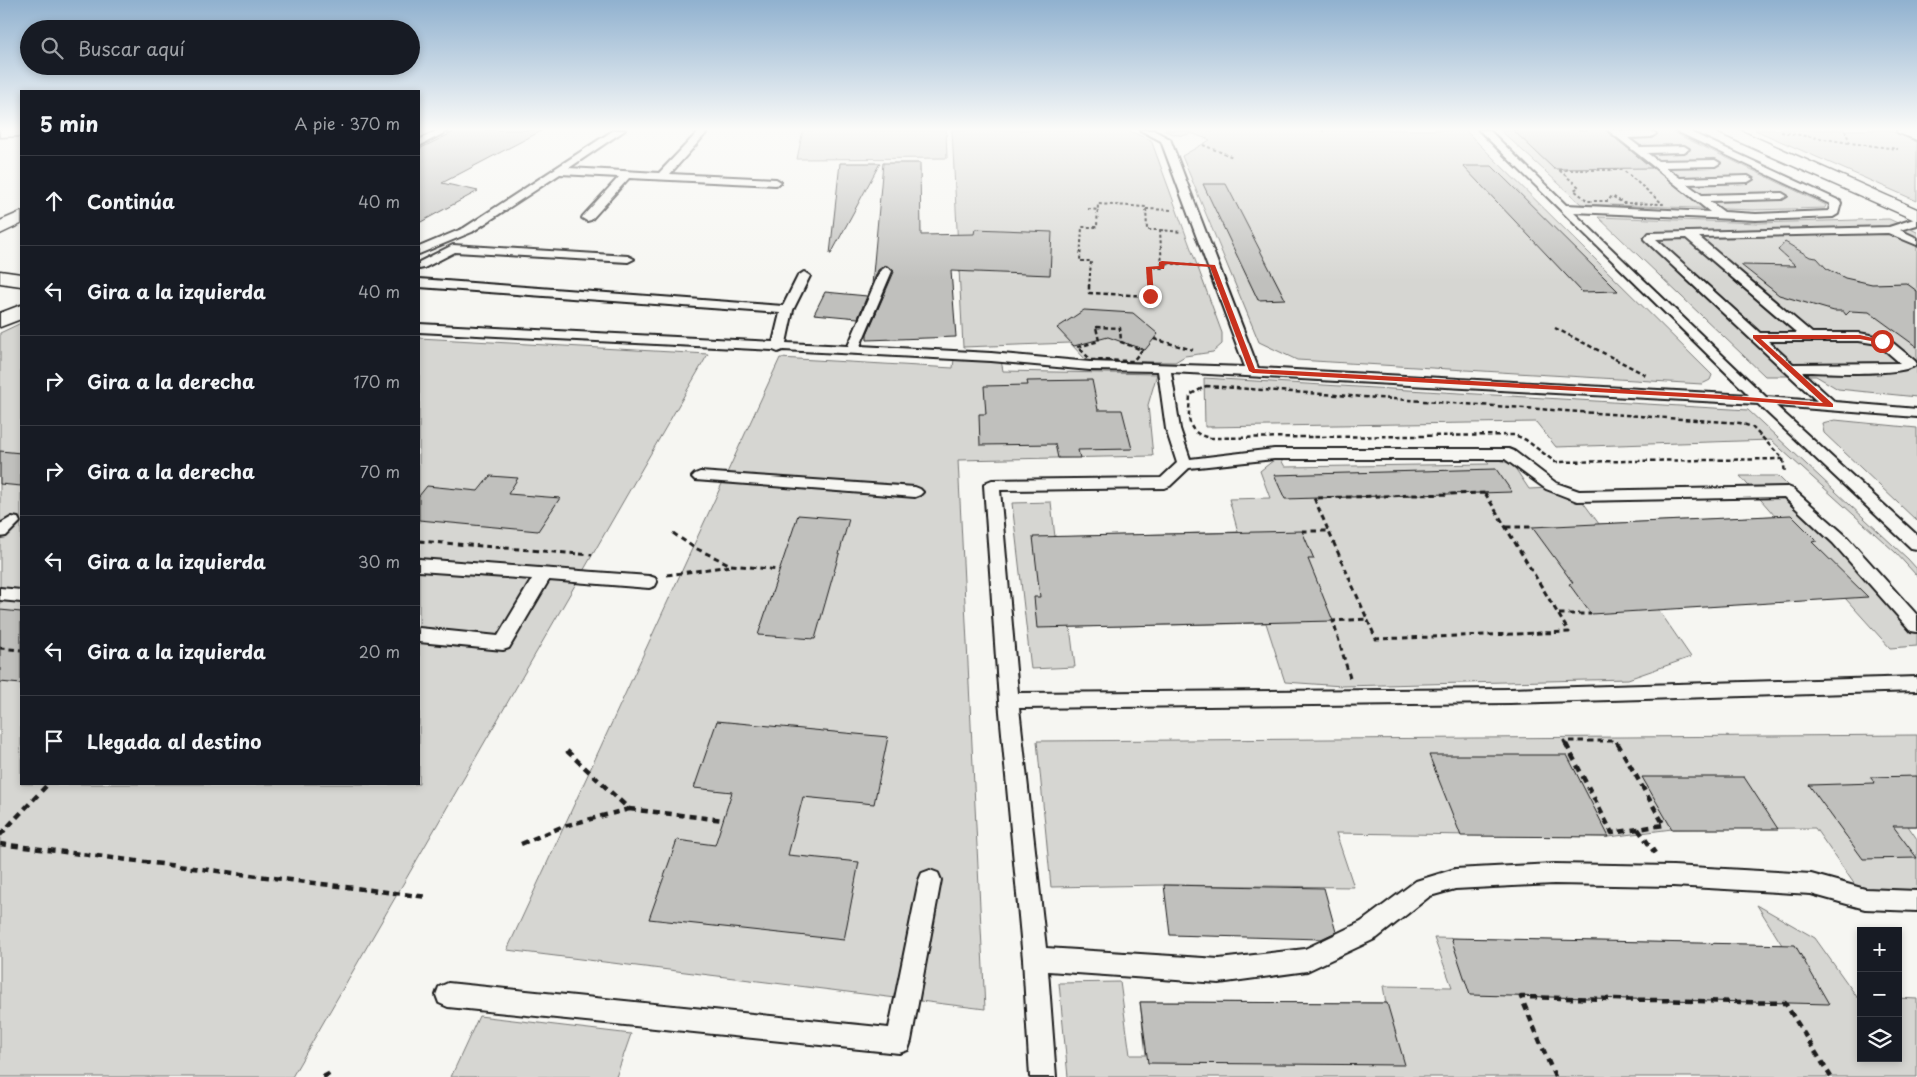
<!DOCTYPE html>
<html lang="es">
<meta charset="utf-8">
<style>
:root{--surface:#171b24;--page:#20242c;--text:#f1f3f6;--muted:#9ea1a6;--line:#363941}
body{margin:0;font-family:"Playpen Sans",sans-serif;background:var(--page);color:var(--text)}
.controls{position:absolute;right:15px;bottom:15px;display:grid;overflow:hidden;border-radius:0px;box-shadow:0 2px 8px #0003}
.controls button{width:45px;height:45px;display:grid;place-items:center;padding:0;border:0;border-bottom:1px solid var(--line);background:var(--surface);color:var(--text);font:25px sans-serif}
.stop{position:absolute;width:15px;height:15px;margin:-11px;border:4px solid #c8321e;border-radius:50%;background:#fff}
.stop.end{background:#c8321e;border-color:#fff;box-shadow:0 1px 5px #0008}
.list{margin:0;padding:0;list-style:none}
h2{display:flex;justify-content:space-between;align-items:center;height:65px;margin:0;padding:0 20px;font-size:21px}
h2 small{font-size:16px;font-weight:400;color:var(--muted)}
.list li{display:grid;grid-template-columns:32px 1fr auto;gap:15px;align-items:center;box-sizing:border-box;height:90px;padding:0 20px;border-top:1px solid var(--line)}
.list b{display:block;font-size:19px;white-space:nowrap}
.list em{font-size:16px;font-style:normal;color:var(--muted)}
.icon{flex:none;width:28px;height:28px;fill:none;stroke:currentColor;stroke-width:2;stroke-linecap:round;stroke-linejoin:round}
.map{position:relative;flex:none;width:1917px;height:1077px;overflow:hidden}
.search{position:absolute;background:var(--surface);box-shadow:0 2px 8px #0003;left:20px;top:20px;width:400px;height:55px;display:flex;align-items:center;gap:12px;box-sizing:border-box;padding:0 18px;border-radius:28px;color:var(--muted);font-size:19px}
.panel{position:absolute;background:var(--surface);box-shadow:0 2px 8px #0003;left:20px;top:90px;width:400px;height:695px;border-radius:0px}
.map>svg:first-child{display:block}
.green{fill:#d6d6d2;stroke:#797977}
.building{fill:#c0c0bd;stroke:#1c1c1c}
.lines{fill:none;stroke-linecap:round;stroke-linejoin:round}
.lane-casing{stroke:#1c1c1c;stroke-width:4}
.street-casing{stroke:#1c1c1c;stroke-width:3}
.primary-casing{stroke:#1c1c1c;stroke-width:3}
.path-far3{stroke:#1c1c1c;stroke-width:2;stroke-dasharray:3 2.5;stroke-linecap:butt}
.path-far2{stroke:#1c1c1c;stroke-width:2.5;stroke-dasharray:4.5 3;stroke-linecap:butt}
.path-far1{stroke:#1c1c1c;stroke-width:3;stroke-dasharray:5.5 4;stroke-linecap:butt}
.path{stroke:#1c1c1c;stroke-width:4.5;stroke-dasharray:7 5;stroke-linecap:butt}
.lane{fill:#f6f6f2;fill-rule:evenodd}
.street{fill:#f6f6f2;fill-rule:evenodd}
.primary{fill:#f6f6f2;fill-rule:evenodd}
.route{fill:#c8321e}
</style>
<div class="map">
<svg width="1917" height="1077" viewBox="0 0 1917 1077">
<rect width="100%" height="100%" fill="#f6f6f2"/>
<filter id="ink" filterUnits="userSpaceOnUse"><feTurbulence type="fractalNoise" baseFrequency=".02" numOctaves="2"/><feDisplacementMap in="SourceGraphic" scale="10" xChannelSelector="R" yChannelSelector="G"/><feConvolveMatrix kernelMatrix="1 2 1 2 8 2 1 2 1" color-interpolation-filters="sRGB"/></filter>
<g filter="url(#ink)">
<!-- green -->
<g class="green">
<polygon points="803,130 946,130 947,158 797,159"/>
<polygon points="952,130 1127,130 1151,140 1222,333 1222,344 1213,352 1185,356 1175,362 1087,361 1070,343 963,347"/>
<path d="M1163 130H1465L1712 375 1710 380 1702 384 1297 360 1259 342 1182 156 1210 140 1191 133C1182 138 1172 134 1163 130Z"/>
<polygon points="1500,130 1668,130 1826,205 1825,208 1754,210 1581,204"/>
<polygon points="1755,130 1888,130 1917,142 1917,201"/>
<polygon points="1598,217 1759,223 1889,219 1917,232 1917,397 1838,389 1816,376 1765,376"/>
<polygon points="21,323 21,784 419,784 419,338 708,354 292,1077 0,1077 0,333"/>
<polygon points="780,358 953,368 954,359 1001,360 1003,371 1157,374 1148,405 1153,456 958,460 985,1009 507,950"/>
<polygon points="1204,378 1748,410 1908,559 1917,569 1917,576 1895,552 1771,440 1556,447 1536,422 1205,427"/>
<polygon points="1835,420 1917,428 1917,521 1824,433 1822,423"/>
<polygon points="1481,453 1513,465 1529,489 1572,487 1599,524 1775,516 1740,476 1778,476 1848,545 1917,626 1917,646 1890,648 1845,598 1658,609 1691,657 1628,679 1342,686 1285,682 1266,623 1070,627 1075,667 1031,669 1012,503 1051,502 1055,537 1238,532 1229,499 1270,498 1260,471 1279,456 1285,467 1489,464"/>
<polygon points="1917,735 1917,826 1908,826 1917,839 1917,893 1860,892 1815,828 1672,829 1609,837 1336,833 1354,887 1164,885 1051,887 1037,741"/>
<polygon points="1757,905 1815,938 1857,997 1861,997 1861,1058 1898,1058 1898,998 1917,999 1917,1077 1068,1077 1059,983 1120,982 1130,1055 1146,1055 1140,1002 1386,1003 1383,986 1452,987 1434,938 1782,945"/>
<polygon points="479,1016 631,1034 616,1077 451,1077"/>
</g>
<!-- building -->
<g class="building">
<polygon points="458,130 543,130 442,183 478,191 419,223 419,149"/>
<polygon points="1513,130 1605,130 1652,168 1554,169"/>
<polygon points="840,163 880,163 831,254 830,254"/>
<polygon points="883,163 920,163 921,235 974,234 975,229 1052,232 1050,275 951,271 956,337 867,340 867,334 894,272 885,265 878,270 872,285"/>
<polygon points="1463,166 1492,166 1618,291 1582,292"/>
<polygon points="1203,184 1226,184 1285,299 1258,300"/>
<polygon points="1785,242 1810,257 1817,258 1826,268 1845,278 1872,284 1906,283 1917,291 1917,347 1869,312 1850,311 1846,315 1843,311 1834,311 1779,295 1741,265 1796,266 1778,250"/>
<polygon points="825,292 867,296 858,318 814,314"/>
<polygon points="1084,310 1133,313 1158,334 1145,350 1108,337 1074,346 1057,328"/>
<polygon points="1092,380 1098,410 1122,410 1132,449 1078,450 1080,458 1058,458 1055,444 980,445 979,414 986,414 984,386 1028,385 1027,381"/>
<polygon points="0,451 21,453 21,486 0,484"/>
<polygon points="1496,469 1512,492 1285,499 1274,475"/>
<polygon points="490,476 518,478 508,494 560,498 538,531 419,520 419,496 427,486 478,491"/>
<polygon points="798,515 849,519 815,639 758,635"/>
<polygon points="1791,515 1817,541 1812,542 1868,597 1591,614 1569,584 1573,583 1532,527"/>
<polygon points="1302,531 1314,559 1308,559 1333,621 1037,628 1034,597 1040,597 1033,537"/>
<polygon points="0,610 21,612 21,684 0,682"/>
<polygon points="717,721 888,737 874,804 803,797 788,855 859,862 844,940 649,919 677,840 715,845 732,792 694,788"/>
<polygon points="1429,755 1567,755 1609,837 1461,836"/>
<polygon points="1917,776 1917,826 1893,826 1917,858 1863,859 1809,785 1875,783 1870,777"/>
<polygon points="1642,777 1744,777 1778,829 1672,829"/>
<polygon points="1164,885 1324,888 1336,932 1321,939 1170,935"/>
<polygon points="1451,938 1795,945 1829,1004 1470,995"/>
<polygon points="1140,1002 1387,1003 1405,1065 1148,1063"/>
</g>
<g class="lines">
<defs>
<g id="lane">
<polygon points="438,130 450,130 419,146 419,140"/>
<polygon points="614,130 625,130 569,168 659,173 700,130 709,130 670,174 776,179 781,182 776,185 629,178 591,220 587,221 582,218 583,216 619,177 560,174 472,232 419,254 419,247 464,228"/>
<path d="M1140 130H1153L1170 139 1258 368 1749 395 1479 130H1489L1566 205 1710 212 1608 130 1654 132 1656 134 1651 137 1628 138 1640 147 1684 146 1689 149 1684 152 1647 153 1658 161 1715 160 1720 163 1715 166 1665 167 1680 178 1748 176 1753 179 1748 182 1687 184 1702 195 1782 193 1787 196 1782 199 1709 201 1724 212 1756 214 1829 211 1830 204 1674 130H1686L1840 201 1841 203 1838 214 1833 217 1756 220 1573 212 1766 397 1817 401 1646 241 1644 239 1649 233 1889 227 1917 218V225L1900 230 1917 238V245L1888 233 1699 237 1812 333H1859L1887 338 1915 361 1917 364C1906 377 1822 372 1802 372L1835 402 1917 409V417L1776 406 1917 535V549L1911 548 1758 404 1171 372 1180 429 1190 459 1274 449H1509L1514 451 1556 483 1579 491 1788 487 1793 489 1845 535 1917 615V632L1911 631 1833 543 1784 497 1577 501 1546 489 1505 459H1274L1189 468 1170 486 1165 488 1000 490 1018 693 1510 689 1917 677V691L1510 703 1019 708 1046 948 1219 959 1305 949 1361 922 1416 881 1455 869 1554 864 1673 866 1811 874 1865 889 1917 891V911L1865 909 1811 894 1673 886 1554 884 1455 889 1430 896 1377 938 1307 971 1219 983 1048 971 1056 1077H1030L1023 959 999 701 984 485 987 482 992 480 1161 478 1177 463 1166 429 1158 371 1090 370 991 361 783 350 778 352 773 350 419 332V324L773 342 780 313 419 287V279L783 306 798 276 804 272 810 276 793 310 786 343 848 346 880 271 886 267 892 271 860 346 991 353 1090 362 1245 367 1161 141ZM1686 238 1797 333H1760L1656 239ZM1768 341H1859L1878 344 1900 363 1793 364Z"/>
<polygon points="453,245 628,256 634,259 628,262 455,252 424,268 419,269 419,262"/>
<polygon points="700,472 915,487 920,489 923,492 920,495 915,497 695,480 692,477 695,474"/>
<polygon points="12,517 18,518 20,522 6,536 0,537 0,524"/>
<polygon points="419,559 649,576 655,578 657,582 655,586 649,588 549,580 509,648 503,650 419,642 419,628 498,636 532,579 419,571"/>
<polygon points="0,588 21,590 21,602 0,600"/>
<polygon points="930,870 938,873 941,880 911,1041 908,1050 899,1053 448,1007 439,1003 436,995 439,987 448,983 889,1028 919,880 922,873"/>
</g>
<g id="street">
<polygon points="0,130 21,130 21,136 0,137"/>
<polygon points="21,212 21,224 0,234 0,221"/>
<polygon points="0,271 21,274 21,286 0,283"/>
<polygon points="21,305 21,319 0,327 0,313"/>
</g>
<g id="primary">
<polygon points="1717,130 1739,130 1917,209 1917,221 1719,133"/>
<polygon points="1896,130 1917,130 1917,140 1898,133"/>
</g>
</defs>
<!-- lane casing -->
<use href="#lane" class="lane-casing"/>
<!-- street casing -->
<use href="#street" class="street-casing"/>
<!-- primary casing -->
<use href="#primary" class="primary-casing"/>
<!-- path-far3 -->
<g class="path-far3">
<polyline points="1322,130 1324,131"/>
<polyline points="1845,130 1850,143 1898,149"/>
<polyline points="1781,132 1850,143"/>
<polyline points="1203,145 1233,157"/>
<polygon points="1559,170 1623,170 1663,204 1623,203 1612,196 1608,201 1588,201 1574,190 1579,187"/>
<polyline points="1088,209 1098,210"/>
<polyline points="1146,209 1173,210"/>
<polyline points="1160,230 1182,232"/>
<polyline points="1162,263 1194,265"/>
<polyline points="1089,287 1091,261 1080,261 1082,227 1097,227 1098,204 1146,207 1147,230 1160,230 1162,268 1149,267 1150,287"/>
</g>
<!-- path-far2 -->
<g class="path-far2">
<polyline points="1089,285 1089,293 1151,296 1150,285"/>
<polygon points="1096,327 1120,328 1121,342 1142,350 1133,361 1091,360 1078,347 1099,341"/>
<polyline points="1555,328 1646,375"/>
<polyline points="1154,339 1193,350"/>
<path d="M1206 386 1740 423 1752 427 1783 459 1555 462 1526 440 1515 435 1210 438C1184 432 1189 417 1190 395Z"/>
<polyline points="1783,459 1785,473"/>
</g>
<!-- path-far1 -->
<g class="path-far1">
<polygon points="1485,493 1569,632 1376,639 1314,498"/>
<polyline points="1506,527 1532,527"/>
<polyline points="1302,531 1328,531"/>
<polyline points="673,533 693,547 731,565 779,570"/>
<polyline points="419,541 592,555"/>
<polyline points="667,575 730,566"/>
<polyline points="1559,614 1591,614"/>
<polyline points="0,648 21,650"/>
<polyline points="1350,678 1333,621 1367,619"/>
<polyline points="1566,745 1564,741 1616,741 1618,745"/>
</g>
<!-- path -->
<g class="path">
<polyline points="1566,744 1612,833 1664,825 1618,744"/>
<polyline points="629,809 723,820"/>
<polyline points="1638,829 1655,853"/>
<polyline points="0,835 48,784"/>
<polyline points="0,844 427,897"/>
<polyline points="521,844 564,826 629,809 567,751"/>
<polyline points="323,1077 331,1073"/>
<polyline points="1555,1077 1521,997 1785,1003 1831,1077"/>
</g>
<!-- lane -->
<use href="#lane" class="lane"/>
<!-- street -->
<use href="#street" class="street"/>
<!-- primary -->
<use href="#primary" class="primary"/>
</g>
</g>
<!-- sky -->
<linearGradient id="sky" x2="0" y2="1"><stop stop-color="#90b1cf"/><stop offset="0.46" stop-color="#fbfbf9"/><stop offset="1" stop-color="#fbfbf9" stop-opacity="0"/></linearGradient>
<rect width="1917" height="281" fill="url(#sky)"/>
<!-- route -->
<polygon class="route" points="1162,261 1215,265 1255,369 1721,395 1823,403 1753,338 1753,335 1860,335 1885,341 1882,343 1860,339 1761,339 1833,404 1833,407 1830,407 1721,399 1253,373 1249,371 1210,267 1165,264 1164,269 1152,269 1154,296 1148,298 1146,267 1159,266 1159,262"/>
</svg>
<div class="controls">
<button>+</button>
<button>−</button>
<button><svg class="icon" aria-label="layers" viewBox="0 0 24 24"><path d="M12 4l9 5-9 5-9-5zM3 14l9 5 9-5"/></svg></button>
</div>
<div class="stop" style="left:1882px;top:341px"></div>
<div class="stop end" style="left:1150px;top:296px"></div>
<div class="search"><svg class="icon" aria-label="search" viewBox="0 0 24 24"><circle cx="10" cy="10" r="6"/><path d="M15 15l6 6"/></svg>Buscar aquí</div>
<section class="panel">
<h2>5 min<small>A pie · 370 m</small></h2>
<ul class="list">
<li><svg class="icon" aria-label="ahead" viewBox="0 0 24 24"><path d="M12 20V5M6 11l6-6 6 6"/></svg><div><b>Continúa</b></div><em>40 m</em></li>
<li><svg class="icon" aria-label="left" viewBox="0 0 24 24"><path d="M17 20v-9H6M10 6l-5 5 5 5"/></svg><div><b>Gira a la izquierda</b></div><em>40 m</em></li>
<li><svg class="icon" aria-label="right" viewBox="0 0 24 24"><path d="M7 20v-9h11M14 6l5 5-5 5"/></svg><div><b>Gira a la derecha</b></div><em>170 m</em></li>
<li><svg class="icon" aria-label="right" viewBox="0 0 24 24"><path d="M7 20v-9h11M14 6l5 5-5 5"/></svg><div><b>Gira a la derecha</b></div><em>70 m</em></li>
<li><svg class="icon" aria-label="left" viewBox="0 0 24 24"><path d="M17 20v-9H6M10 6l-5 5 5 5"/></svg><div><b>Gira a la izquierda</b></div><em>30 m</em></li>
<li><svg class="icon" aria-label="left" viewBox="0 0 24 24"><path d="M17 20v-9H6M10 6l-5 5 5 5"/></svg><div><b>Gira a la izquierda</b></div><em>20 m</em></li>
<li><svg class="icon" aria-label="arrive" viewBox="0 0 24 24"><path d="M6 21V4h12l-3 4 3 4H6"/></svg><div><b>Llegada al destino</b></div></li>
</ul>
</section>
</div>
